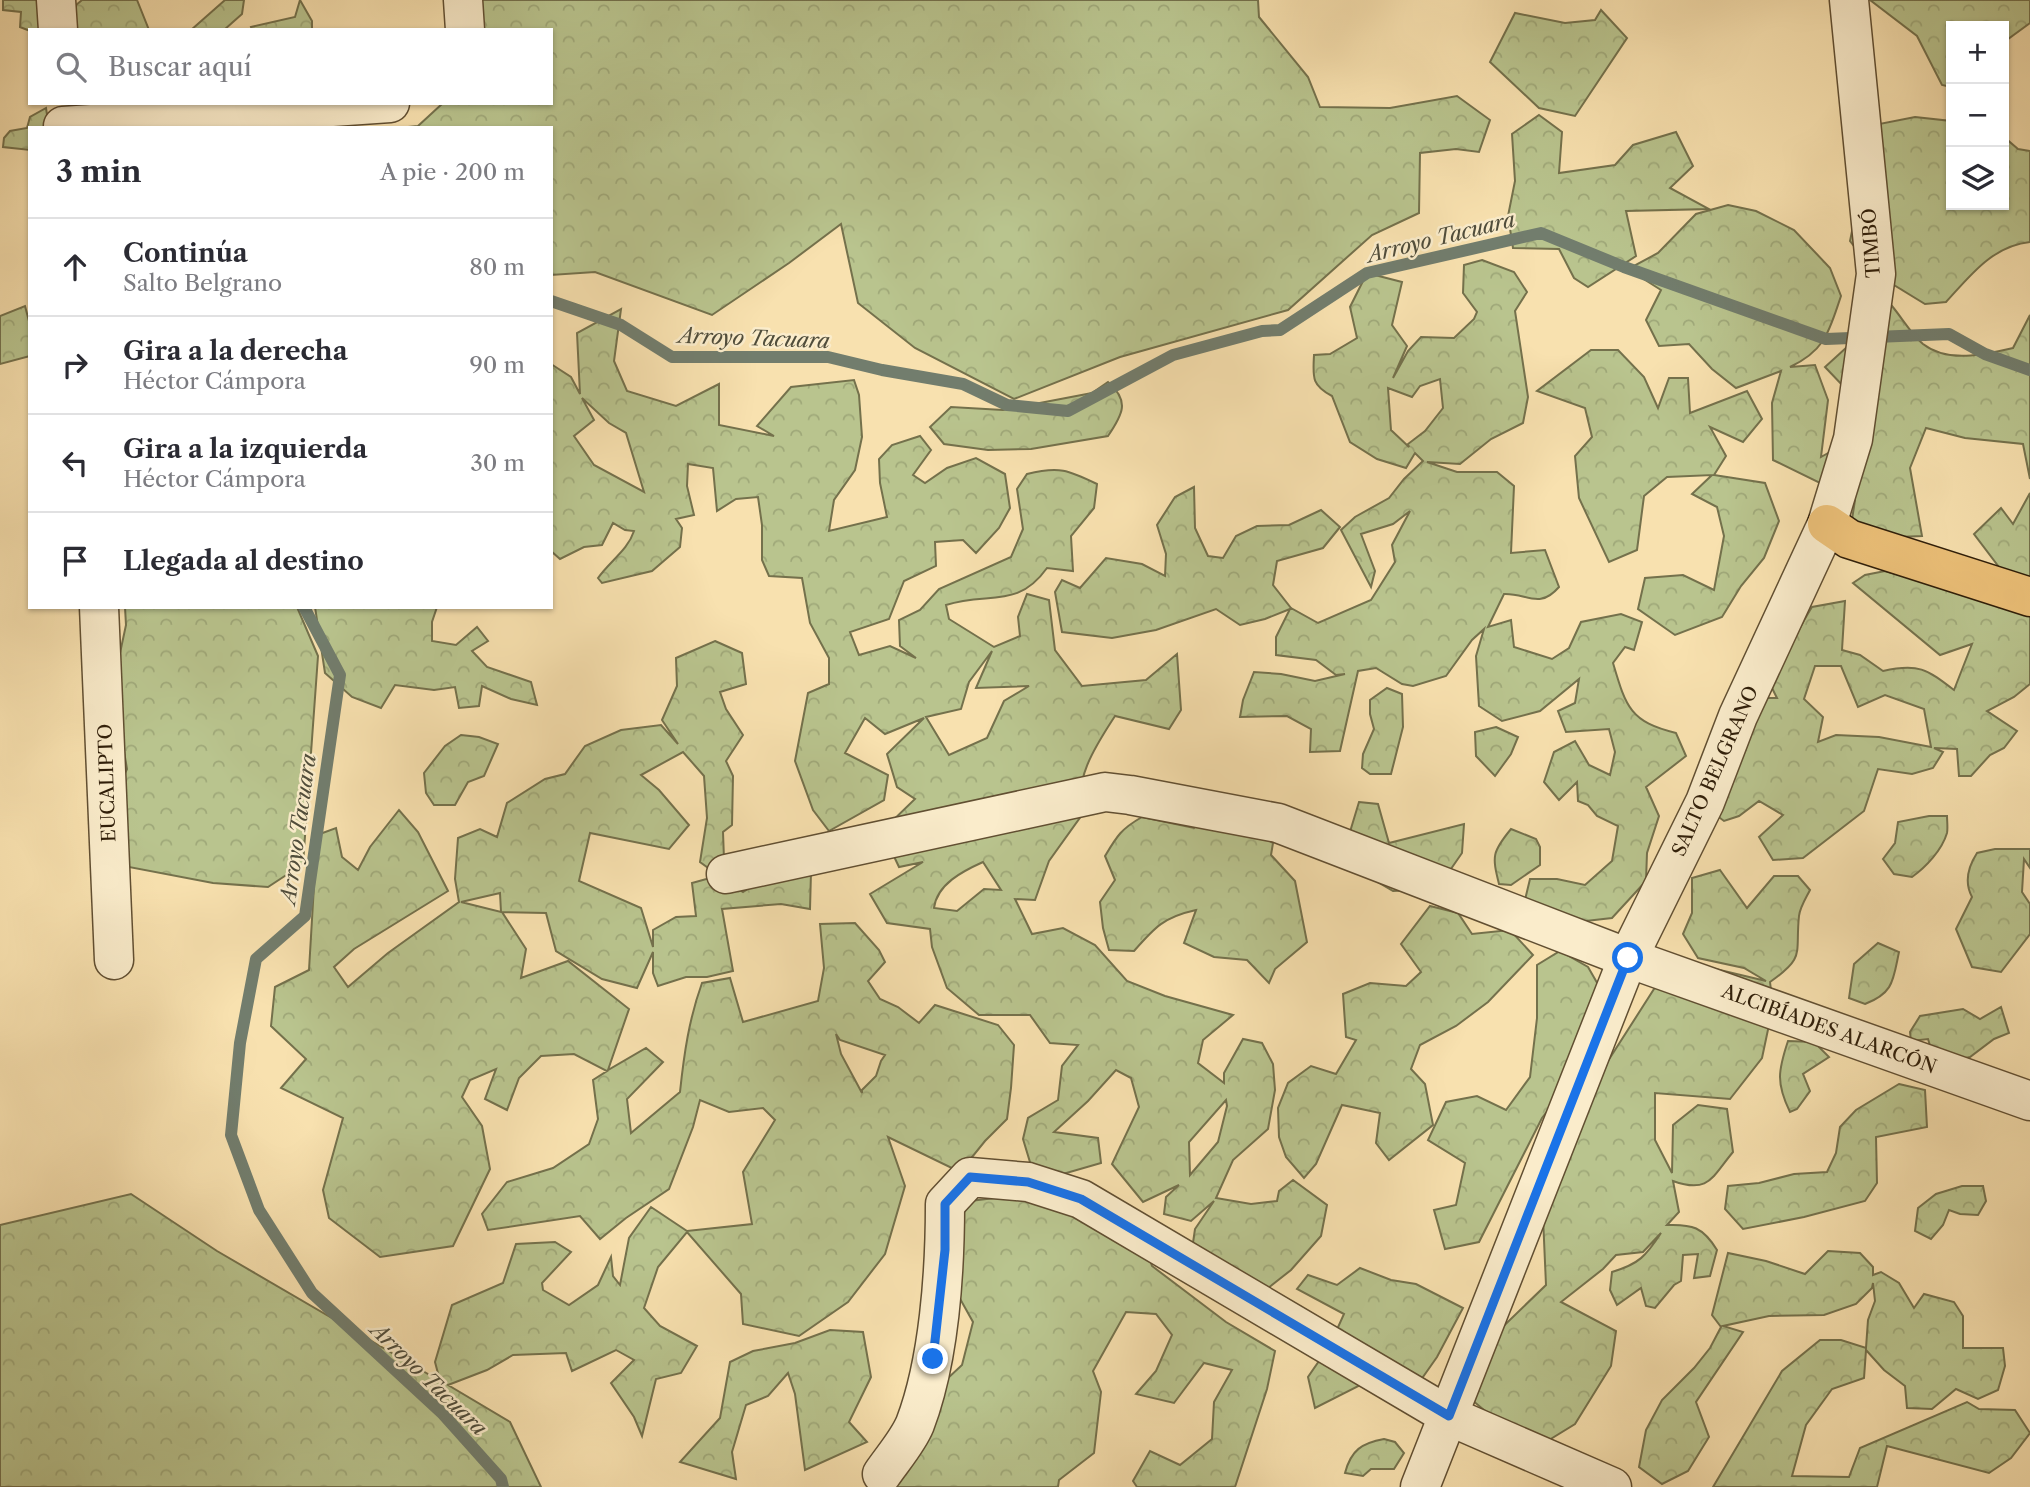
<!DOCTYPE html>
<html lang="es">
<meta charset="utf-8">
<style>
:root{--surface:#fff;--page:#f7f7f7;--text:#2b2b33;--muted:#7c7c81;--line:#e1e1e2}
body{margin:0;font-family:"Libre Caslon Text",serif;background:var(--page);color:var(--text)}
.controls{position:absolute;right:21px;top:21px;display:grid;overflow:hidden;border-radius:0px;box-shadow:0 2px 5px #0004}
.controls button{width:63px;height:63px;display:grid;place-items:center;padding:0;border:0;border-bottom:2px solid var(--line);background:var(--surface);color:var(--text);font:35px sans-serif}
.stop{position:absolute;width:21px;height:21px;margin:-16px;border:5px solid #1a73e8;border-radius:50%;background:#fff}
.stop.end{background:#1a73e8;border-color:#fff;box-shadow:0 2px 7px #0008}
.list{margin:0;padding:0;list-style:none}
h2{display:flex;justify-content:space-between;align-items:center;height:91px;margin:0;padding:0 28px;font-size:30px}
h2 small{font-size:23px;font-weight:400;color:var(--muted)}
.list li{display:grid;grid-template-columns:46px 1fr auto;gap:21px;align-items:center;box-sizing:border-box;height:98px;padding:0 28px;border-top:2px solid var(--line)}
.list b{display:block;font-size:26px;white-space:nowrap}
.list p{margin:0;font-size:23px;white-space:nowrap;color:var(--muted)}
.list em{font-size:23px;font-style:normal;color:var(--muted)}
.icon{flex:none;width:38px;height:38px;fill:none;stroke:currentColor;stroke-width:2;stroke-linecap:round;stroke-linejoin:round}
.map{position:relative;flex:none;width:2030px;height:1487px;overflow:hidden}
.search{position:absolute;background:var(--surface);box-shadow:0 2px 5px #0004;left:28px;top:28px;width:525px;height:77px;display:flex;align-items:center;gap:18px;box-sizing:border-box;padding:0 24px;border-radius:0px;color:var(--muted);font-size:26px}
.panel{position:absolute;background:var(--surface);box-shadow:0 2px 5px #0004;left:28px;top:126px;width:525px;height:483px;border-radius:0px}
.map>svg:first-child{display:block}
.forest{fill:url(#forest-crowns);stroke:#74714c;stroke-width:2;fill-rule:evenodd}
.lines{fill:none;stroke-linecap:round;stroke-linejoin:round}
.stream{stroke:#727d6d;stroke-width:12}
.minor-casing{stroke:#614f32;stroke-width:41}
.major-casing{stroke:#2f1e09;stroke-width:41}
.minor{stroke:#faeccb;stroke-width:38}
.major{stroke:#ecc078;stroke-width:38}
.route{stroke:#1a73e8;stroke-width:9}
.labels{text-anchor:middle;dominant-baseline:central;stroke-width:5;stroke-linejoin:round;paint-order:stroke}
.street-label{font-size:19px;fill:#2f1e09;stroke:#faeccb}
.water-label{font-size:21px;font-style:italic;fill:#504d3b;stroke:#faeccb}
</style>
<div class="map">
<svg width="2030" height="1487" viewBox="0 0 2030 1487">
<defs>
<pattern id="forest-crowns" width="20" height="18" patternUnits="userSpaceOnUse" patternTransform="scale(1.75)"><rect width="20" height="18" fill="#b9c48e"/><path d="M2 6a3 3 0 1 1 6 0M12 15a3 3 0 1 1 6 0" fill="none" stroke="#9fa879"/></pattern>
</defs>
<rect width="100%" height="100%" fill="#f8e1af"/>
<filter id="stains"><feTurbulence type="fractalNoise" baseFrequency=".00286" numOctaves="4"/><feColorMatrix values="0 0 0 0 .2 0 0 0 0 .09 0 0 0 0 .02 0 0 0 .5 -.17"/></filter>
<radialGradient id="worn" r=".72"><stop offset=".6" stop-color="#630" stop-opacity="0"/><stop offset="1" stop-color="#630" stop-opacity=".3"/></radialGradient>
<!-- forest -->
<g class="forest">
<polygon points="3,0 43,0 40,30 30,31 20,27 21,12 3,10"/>
<polygon points="82,0 137,0 149,30 70,30 68,12"/>
<polygon points="225,0 244,0 242,14 224,30 191,30"/>
<polygon points="300,0 312,21 312,30 252,30 251,27 295,17"/>
<polygon points="445,0 1258,0 1259,17 1308,77 1320,107 1390,108 1457,96 1490,120 1479,152 1456,149 1420,153 1419,213 1372,235 1288,310 1120,357 1014,399 915,348 858,303 841,224 789,263 712,315 595,272 551,275 551,128 398,128 418,126 443,103 551,103 551,30 472,30"/>
<polygon points="1870,0 2030,0 2030,23 2004,42 2004,26 1951,26 1951,87 1942,85 1917,36"/>
<polygon points="1601,10 1627,38 1575,116 1539,108 1490,62 1515,13 1565,23 1595,20"/>
<polygon points="46,108 49,128 30,128 30,150 3,147 4,138 10,131 27,128 30,117"/>
<polygon points="1539,115 1562,132 1559,173 1615,165 1633,145 1676,132 1693,166 1670,188 1709,209 1626,211 1636,256 1588,287 1574,278 1559,249 1513,248 1508,216 1515,181 1512,134"/>
<path d="M1915 117 1951 121V205H2004V137L2018 149 2030 151V242C1992 246 1970 276 1946 302L1925 304 1876 274 1850 241 1874 125Z"/>
<path d="M1728 205 1756 211 1794 230 1830 268 1841 296C1829 331 1826 350 1790 367L1815 365 1828 400 1821 457 1853 439 1866 410 1825 367 1892 306C1902 318 1912 335 1923 344 1949 364 1984 354 2013 348L2030 315V479L2023 444 1965 438 1926 428 1910 468 1922 536 1849 539 1855 500 1773 460 1772 403 1781 371 1736 388 1712 369 1689 344 1659 346 1646 320 1661 290 1628 269 1658 253 1696 214Z"/>
<path d="M1482 260 1514 272 1527 292 1515 311 1528 397 1523 423 1491 439 1460 464 1427 462 1457 472H1497L1514 486 1511 553 1545 550 1559 587C1539 610 1527 593 1504 594L1488 627 1511 620 1514 647 1552 659 1569 648 1581 622 1621 614 1642 622 1634 650 1625 647 1613 663C1626 707 1630 722 1676 733L1686 756 1646 787 1659 816 1647 853 1646 881 1612 918 1577 922 1524 904 1530 879H1557L1585 885 1612 861 1618 826 1597 816 1588 805 1578 801 1577 782 1559 800 1544 782 1554 752 1575 741 1589 765 1610 775 1615 752 1609 729 1566 732 1558 711 1575 703 1579 679 1540 711 1502 721 1479 706 1476 656 1484 629 1472 640 1446 676 1413 686 1402 684 1376 668 1358 671 1340 751 1310 752 1311 729 1287 716 1240 717 1243 700 1254 672 1281 674 1315 681 1345 674 1336 675 1316 660 1276 655V637L1290 609 1265 619 1240 625 1216 609 1156 630 1112 638 1062 632 1055 592 1062 580 1080 588 1106 558 1142 564 1165 576 1166 554 1157 525 1175 497 1194 487 1195 528 1208 556 1223 558 1236 536 1257 526 1289 525 1321 510 1340 527 1323 548 1277 561 1273 585 1291 608 1318 623 1371 600 1395 562 1392 545 1410 511 1393 524 1361 534 1375 571 1371 587 1341 530 1355 517 1389 498 1404 479 1423 461 1415 453 1406 468 1377 459 1350 442 1332 396C1311 385 1313 377 1314 355L1330 354 1357 338 1350 307 1367 273 1402 282 1392 325 1407 346 1393 378 1408 351 1421 337 1454 338 1474 319 1477 312 1463 293 1464 265ZM1440 379 1443 408 1425 431 1408 444 1409 447 1391 430 1388 388 1412 397 1420 386Z"/>
<polygon points="25,306 30,325 30,356 0,364 0,316"/>
<path d="M621 309 614 361 627 391 676 406 719 384V425L774 436 757 426 791 387 854 380 859 395 862 437 855 470 834 500 829 531 887 517 880 483 879 459 892 445 920 436 931 450 913 475 925 483 947 468 976 458 1005 474 1010 508 999 528 976 553 963 540 935 542 936 566 904 581 889 619 850 632 859 655 890 646 916 658 900 646 899 620 920 610 939 589 1011 557 1023 529 1017 489 1027 474C1059 466 1068 470 1097 484L1094 508 1071 536 1073 571 1047 568C1017 610 988 591 946 605L949 619 994 647 1020 636 1018 617 1027 594 1049 600 1055 650 1082 686 1146 680 1177 654 1181 710 1169 729 1115 716C1099 741 1071 781 1084 812L1049 861 1035 900 1015 899 1032 934 1063 928 1095 945 1127 981 1165 996 1233 1015 1203 1040 1198 1063 1224 1083V1073L1243 1039 1262 1043 1273 1064 1275 1090 1268 1129 1233 1160 1216 1198 1251 1204 1277 1201 1279 1191 1293 1180 1327 1205 1321 1236 1291 1270 1258 1296 1190 1263 1195 1229 1214 1201 1191 1221 1164 1214 1166 1197 1179 1185 1143 1202 1112 1164 1139 1107 1131 1078 1116 1070 1088 1101 1054 1132 1098 1138 1101 1163 1056 1176 1033 1172 1023 1139 1028 1118 1058 1100 1062 1066 1078 1045 1050 1043 1030 1015H979L947 988 932 947 930 929 887 923 870 894 923 862 899 867 882 831 915 799 897 787 887 754 924 718 885 734 865 718 845 753 888 775 884 800 829 831 813 810 795 761 808 693 829 684V658L810 623 802 578 769 576 762 560V525L758 497 736 499 717 511 713 468 688 464 687 486 694 515 676 519 682 528 680 547 652 571 602 583 598 578C610 561 628 550 634 531L625 530 613 523 602 545 584 547 560 559 551 551V364L571 377 580 394 577 333ZM582 398 609 423 626 433 644 492 594 465 574 436 594 420ZM992 651 976 688 1029 686 1004 701 987 738 949 755 926 717 961 709 969 682ZM983 862 1001 890 984 889 957 911 934 908C937 884 963 871 983 862ZM1226 1100 1227 1106 1218 1142 1190 1175 1189 1142Z"/>
<polygon points="1591,350 1618,350 1644,377 1658,408 1669,378 1688,378 1690,413 1747,391 1762,419 1743,442 1710,427 1726,456 1714,475 1765,483 1779,521 1764,558 1741,586 1722,617 1675,635 1638,609 1645,578 1683,575 1714,590 1724,536 1717,507 1692,494 1712,475 1667,477 1644,496 1637,550 1609,562 1579,498 1575,456 1592,437 1585,408 1537,391"/>
<path d="M1108 382C1130 401 1123 414 1108 436L1031 449 988 450 944 444 930 427 951 407 1003 410 1092 393Z"/>
<polygon points="2030,493 2030,586 2002,571 1974,534 2001,508 2013,524"/>
<path d="M1885 571 2030 611V684L2014 697 1987 711 2017 731 2004 748 1990 755 1971 776H1959L1957 749 1934 748 1943 752 1933 768 1912 774 1878 769 1864 811 1803 858 1773 860 1759 837 1783 815 1759 801 1739 816 1724 821 1712 812 1761 698H1777L1770 684C1786 658 1796 632 1812 607L1845 601 1842 650 1860 655 1883 671C1918 663 1927 669 1954 690L1972 644 1940 655 1853 583 1865 575ZM1815 666H1841L1858 707 1885 695 1924 709 1931 747 1879 737 1836 735 1818 742 1823 717 1804 699Z"/>
<polygon points="125,607 297,607 318,656 303,864 268,887 213,883 113,864 103,819 127,769 113,686 126,625"/>
<polygon points="315,607 437,607 432,622 432,641 456,645 477,627 488,641 472,651 487,667 531,682 537,705 511,699 482,686 479,706 459,708 455,687 434,690 395,685 381,708 352,697 325,673"/>
<path d="M715 641 742 653 746 684 720 692 726 709 743 735 726 761 733 776 732 825 723 832 724 859 711 870 700 862 707 818 704 776 683 752 641 775 659 790 689 825 669 849 590 833 579 881 641 908 653 947V930L676 917 696 916 692 883 717 876 743 892 767 876 811 872 810 909 781 904 722 909 733 971 707 977H686L658 986 653 973V952L637 988 602 979 556 951 546 913 502 912 526 949 521 978 568 961 629 1009 608 1070 646 1048 663 1062 627 1099 631 1133 680 1092C684 1054 689 1019 702 983L730 978 743 1022 818 1001 824 968 820 924 855 923 879 950 885 962 868 981 880 999 898 1007 919 1023 935 1005 998 1025 1014 1045 1011 1088 1007 1119 985 1141 960 1172 888 1137 905 1186 885 1254 848 1302 799 1336 743 1324 741 1294 687 1232 658 1267 644 1308 660 1326 697 1346 681 1373 656 1379 642 1436 634 1417 611 1383 634 1360 616 1350 572 1371 566 1353 513 1355 487 1370 448 1385 510 1422 541 1487H0V1225L131 1194 217 1251 440 1381 435 1362 452 1305 503 1283 516 1244 555 1242 571 1252 542 1283 543 1290 569 1305 598 1285 611 1257 613 1276 620 1285 629 1238 651 1207 687 1231 752 1224 743 1172 775 1120 763 1108 729 1112 700 1100 693 1127 669 1189 626 1218 600 1239 580 1216 488 1230 482 1214 507 1182 553 1168 589 1144 598 1119 593 1080 607 1071 574 1054 541 1056 519 1078 507 1110 485 1099 496 1069 470 1080 462 1097 482 1126 490 1169 453 1246 380 1257 329 1218 323 1190 343 1118 281 1088 306 1059 271 1026 275 987 309 970 317 835 336 828 342 857 358 870 370 847 399 810 418 832 448 891 354 949 334 967 348 987 388 953 459 902 455 879 458 838 480 829 497 837 507 803 545 779 565 774 585 746 621 730 661 725 678 744 662 720 677 686 676 658ZM500 893 501 912 461 902ZM836 1034 840 1040 885 1055 881 1061 876 1076 862 1090V1093L841 1054Z"/>
<polygon points="1387,688 1402,694 1403,727 1391,774 1370,774 1362,768 1363,754 1374,729 1370,714 1370,700"/>
<polygon points="1496,727 1518,737 1511,754 1495,776 1476,756 1475,732"/>
<polygon points="461,735 479,737 498,744 484,776 468,782 455,805 434,805 426,793 424,773 445,746"/>
<polygon points="1359,802 1378,804 1389,843 1464,824 1462,853 1437,889 1393,891 1364,874 1343,855"/>
<path d="M1929 816H1947C1947 821 1948 828 1947 833 1942 850 1926 867 1912 877L1894 874 1883 859 1895 843 1898 822Z"/>
<path d="M1142 817 1194 828 1202 820 1249 829 1273 843 1271 855 1295 881 1307 942 1275 969 1269 983 1247 960 1214 957 1184 943 1196 910C1164 917 1155 927 1134 951L1109 950 1103 928 1100 902 1115 880 1105 856C1117 836 1121 829 1142 817Z"/>
<path d="M1511 829 1536 839 1540 847V865L1511 885 1499 884C1492 856 1492 852 1511 829Z"/>
<path d="M1995 849H2030V868L2024 859 2022 892 2030 904V934L2001 972 1972 967 1956 929 1972 897C1964 882 1968 867 1977 853Z"/>
<path d="M1720 870 1747 908 1774 876H1798L1810 890C1806 898 1800 907 1799 916 1795 954 1806 957 1770 982L1773 1006 1762 1058 1730 1099 1655 1093V1140L1672 1173 1673 1125 1698 1105 1727 1109 1733 1152C1712 1177 1709 1194 1673 1181L1679 1212 1667 1225C1692 1224 1703 1227 1717 1250L1710 1276 1694 1278 1698 1254 1683 1255 1681 1281 1674 1285 1655 1308 1646 1306 1641 1288 1617 1305 1610 1290 1612 1272C1639 1264 1646 1256 1661 1233L1643 1252 1616 1255 1603 1269 1561 1302 1616 1331 1611 1366 1575 1424 1549 1440 1514 1435 1472 1400 1487 1342 1546 1285 1543 1217 1592 1086 1654 989 1695 964 1766 981 1744 968 1698 958 1683 934 1692 913V878Z"/>
<polygon points="1430,906 1458,913 1472,934 1510,930 1533,955 1488,1002 1456,1026 1420,1045 1411,1069 1425,1084 1433,1125 1389,1160 1376,1143 1380,1113 1342,1105 1316,1164 1304,1178 1286,1157 1279,1137 1278,1108 1288,1083 1311,1066 1336,1074 1356,1040 1346,1037 1343,994 1370,983 1406,986 1421,972 1401,944"/>
<path d="M1878 943 1899 952C1893 980 1894 993 1865 1004L1849 998 1854 964Z"/>
<polygon points="1560,951 1588,967 1611,1007 1591,1056 1542,1118 1479,1242 1445,1249 1434,1210 1456,1205 1465,1163 1428,1140 1446,1102 1477,1096 1506,1110 1530,1077 1537,1018 1537,965"/>
<polygon points="2001,1007 2009,1033 1994,1039 1970,1057 1944,1063 1933,1055 1928,1039 1911,1041 1910,1032 1920,1016 1963,1009 1980,1019"/>
<path d="M1788 1041 1814 1042 1829 1057 1803 1074 1810 1091 1797 1109 1790 1112C1776 1083 1778 1071 1788 1041Z"/>
<polygon points="1899,1084 1925,1090 1927,1127 1876,1137 1877,1183 1865,1201 1804,1217 1743,1229 1725,1209 1728,1186 1759,1183 1794,1174 1827,1172 1836,1153 1840,1127 1856,1110"/>
<polygon points="1962,1186 1983,1186 1986,1201 1978,1215 1960,1214 1949,1210 1943,1225 1931,1239 1915,1231 1918,1208 1936,1194"/>
<polygon points="1020,1195 1133,1208 1152,1266 1226,1322 1275,1351 1267,1389 1235,1487 1137,1487 1133,1481 1150,1451 1180,1465 1212,1439 1214,1402 1232,1370 1204,1363 1174,1403 1136,1394 1156,1371 1172,1335 1156,1314 1126,1312 1093,1371 1101,1392 1094,1453 1059,1480 1058,1487 887,1487 941,1405 947,1379 962,1365 973,1322 954,1288 945,1249 970,1201"/>
<polygon points="1828,1251 1860,1253 1873,1267 1873,1275 1881,1272 1899,1283 1914,1308 1924,1294 1954,1302 1963,1316 1963,1348 2003,1348 2005,1366 1998,1390 1978,1399 1956,1389 1932,1409 1907,1408 1905,1386 1884,1370 1866,1350 1864,1378 1832,1389 1806,1425 1792,1476 1849,1477 1860,1448 1967,1402 1979,1409 2015,1410 2030,1433 2011,1458 1989,1473 1887,1446 1877,1487 1713,1487 1782,1371 1820,1340 1841,1340 1866,1348 1868,1320 1875,1301 1873,1283 1872,1288 1856,1304 1824,1315 1769,1316 1723,1326 1743,1332 1696,1402 1709,1437 1688,1471 1662,1484 1639,1467 1646,1430 1662,1400 1694,1368 1710,1348 1721,1327 1712,1315 1728,1253 1766,1261 1805,1274"/>
<polygon points="1360,1268 1391,1280 1416,1284 1463,1308 1437,1357 1411,1394 1374,1378 1315,1408 1308,1377 1330,1345 1344,1314 1297,1289 1308,1275 1337,1285"/>
<polygon points="830,1330 863,1332 871,1377 849,1422 867,1442 805,1470 795,1394 788,1373 768,1396 746,1405 732,1452 736,1479 680,1462 720,1418 730,1362 753,1351 795,1343"/>
<path d="M1384 1439 1395 1442 1404 1453 1394 1469H1371L1363 1476 1345 1473C1351 1450 1362 1443 1384 1439Z"/>
</g>
<g class="lines">
<!-- stream -->
<g class="stream">
<polyline points="551,301 621,325 672,357 828,357 882,370 963,384 1007,405 1068,411 1173,355 1262,331 1280,330 1367,273 1541,233 1624,267 1826,339 1949,334 1985,354 2030,370"/>
<polyline points="304,607 340,675 305,916 256,959 240,1043 231,1135 259,1210 312,1293 442,1413 501,1479 503,1487"/>
</g>
<defs>
<g id="minor">
<polyline points="56,0 58,30"/>
<polyline points="463,0 465,30"/>
<polyline points="63,126 390,103"/>
<polyline points="99,607 114,960"/>
<polyline points="726,874 1105,792 1130,795 1278,823 1628,958 2030,1101"/>
<path d="M882 1474C893 1458 908 1441 915 1424 939 1361 945 1272 945 1204L970 1177 1028 1182 1081 1199 1449 1416 1612 1487"/>
<polyline points="1420,1487 1628,958 1705,802 1738,716 1827,524 1853,439 1876,274 1849,0"/>
</g>
<polyline id="major" points="1827,524 1849,539 2030,597"/>
</defs>
<!-- minor casing -->
<use href="#minor" class="minor-casing"/>
<!-- major casing -->
<use href="#major" class="major-casing"/>
<!-- minor -->
<use href="#minor" class="minor"/>
<!-- major -->
<use href="#major" class="major"/>
</g>
<g class="lines">
<!-- route -->
<polyline class="route" points="933,1359 945,1250 945,1204 970,1177 1028,1182 1081,1199 1449,1416 1628,958"/>
</g>
<g class="labels">
<!-- street labels -->
<g class="street-label">
<text transform="translate(1871 243) rotate(-94)">TIMBÓ</text>
<text transform="translate(1715 771) rotate(-66)">SALTO BELGRANO</text>
<text transform="translate(107 783) rotate(-92)">EUCALIPTO</text>
<text transform="translate(1829 1029) rotate(20)">ALCIBÍADES ALARCÓN</text>
</g>
<!-- water labels -->
<g class="water-label">
<text transform="translate(1441 237) rotate(-14)">Arroyo Tacuara</text>
<text transform="translate(754 338) rotate(2)">Arroyo Tacuara</text>
<text transform="translate(298 829) rotate(-82)">Arroyo Tacuara</text>
<text transform="translate(429 1379) rotate(44)">Arroyo Tacuara</text>
</g>
</g>
<rect width="100%" height="100%" filter="url(#stains)"/>
<rect width="100%" height="100%" fill="url(#worn)"/>
</svg>
<div class="controls">
<button>+</button>
<button>−</button>
<button><svg class="icon" aria-label="layers" viewBox="0 0 24 24"><path d="M12 4l9 5-9 5-9-5zM3 14l9 5 9-5"/></svg></button>
</div>
<div class="stop" style="left:1628px;top:958px"></div>
<div class="stop end" style="left:933px;top:1359px"></div>
<div class="search"><svg class="icon" aria-label="search" viewBox="0 0 24 24"><circle cx="10" cy="10" r="6"/><path d="M15 15l6 6"/></svg>Buscar aquí</div>
<section class="panel">
<h2>3 min<small>A pie · 200 m</small></h2>
<ul class="list">
<li><svg class="icon" aria-label="ahead" viewBox="0 0 24 24"><path d="M12 20V5M6 11l6-6 6 6"/></svg><div><b>Continúa</b><p>Salto Belgrano</p></div><em>80 m</em></li>
<li><svg class="icon" aria-label="right" viewBox="0 0 24 24"><path d="M7 20v-9h11M14 6l5 5-5 5"/></svg><div><b>Gira a la derecha</b><p>Héctor Cámpora</p></div><em>90 m</em></li>
<li><svg class="icon" aria-label="left" viewBox="0 0 24 24"><path d="M17 20v-9H6M10 6l-5 5 5 5"/></svg><div><b>Gira a la izquierda</b><p>Héctor Cámpora</p></div><em>30 m</em></li>
<li><svg class="icon" aria-label="arrive" viewBox="0 0 24 24"><path d="M6 21V4h12l-3 4 3 4H6"/></svg><div><b>Llegada al destino</b></div></li>
</ul>
</section>
</div>
